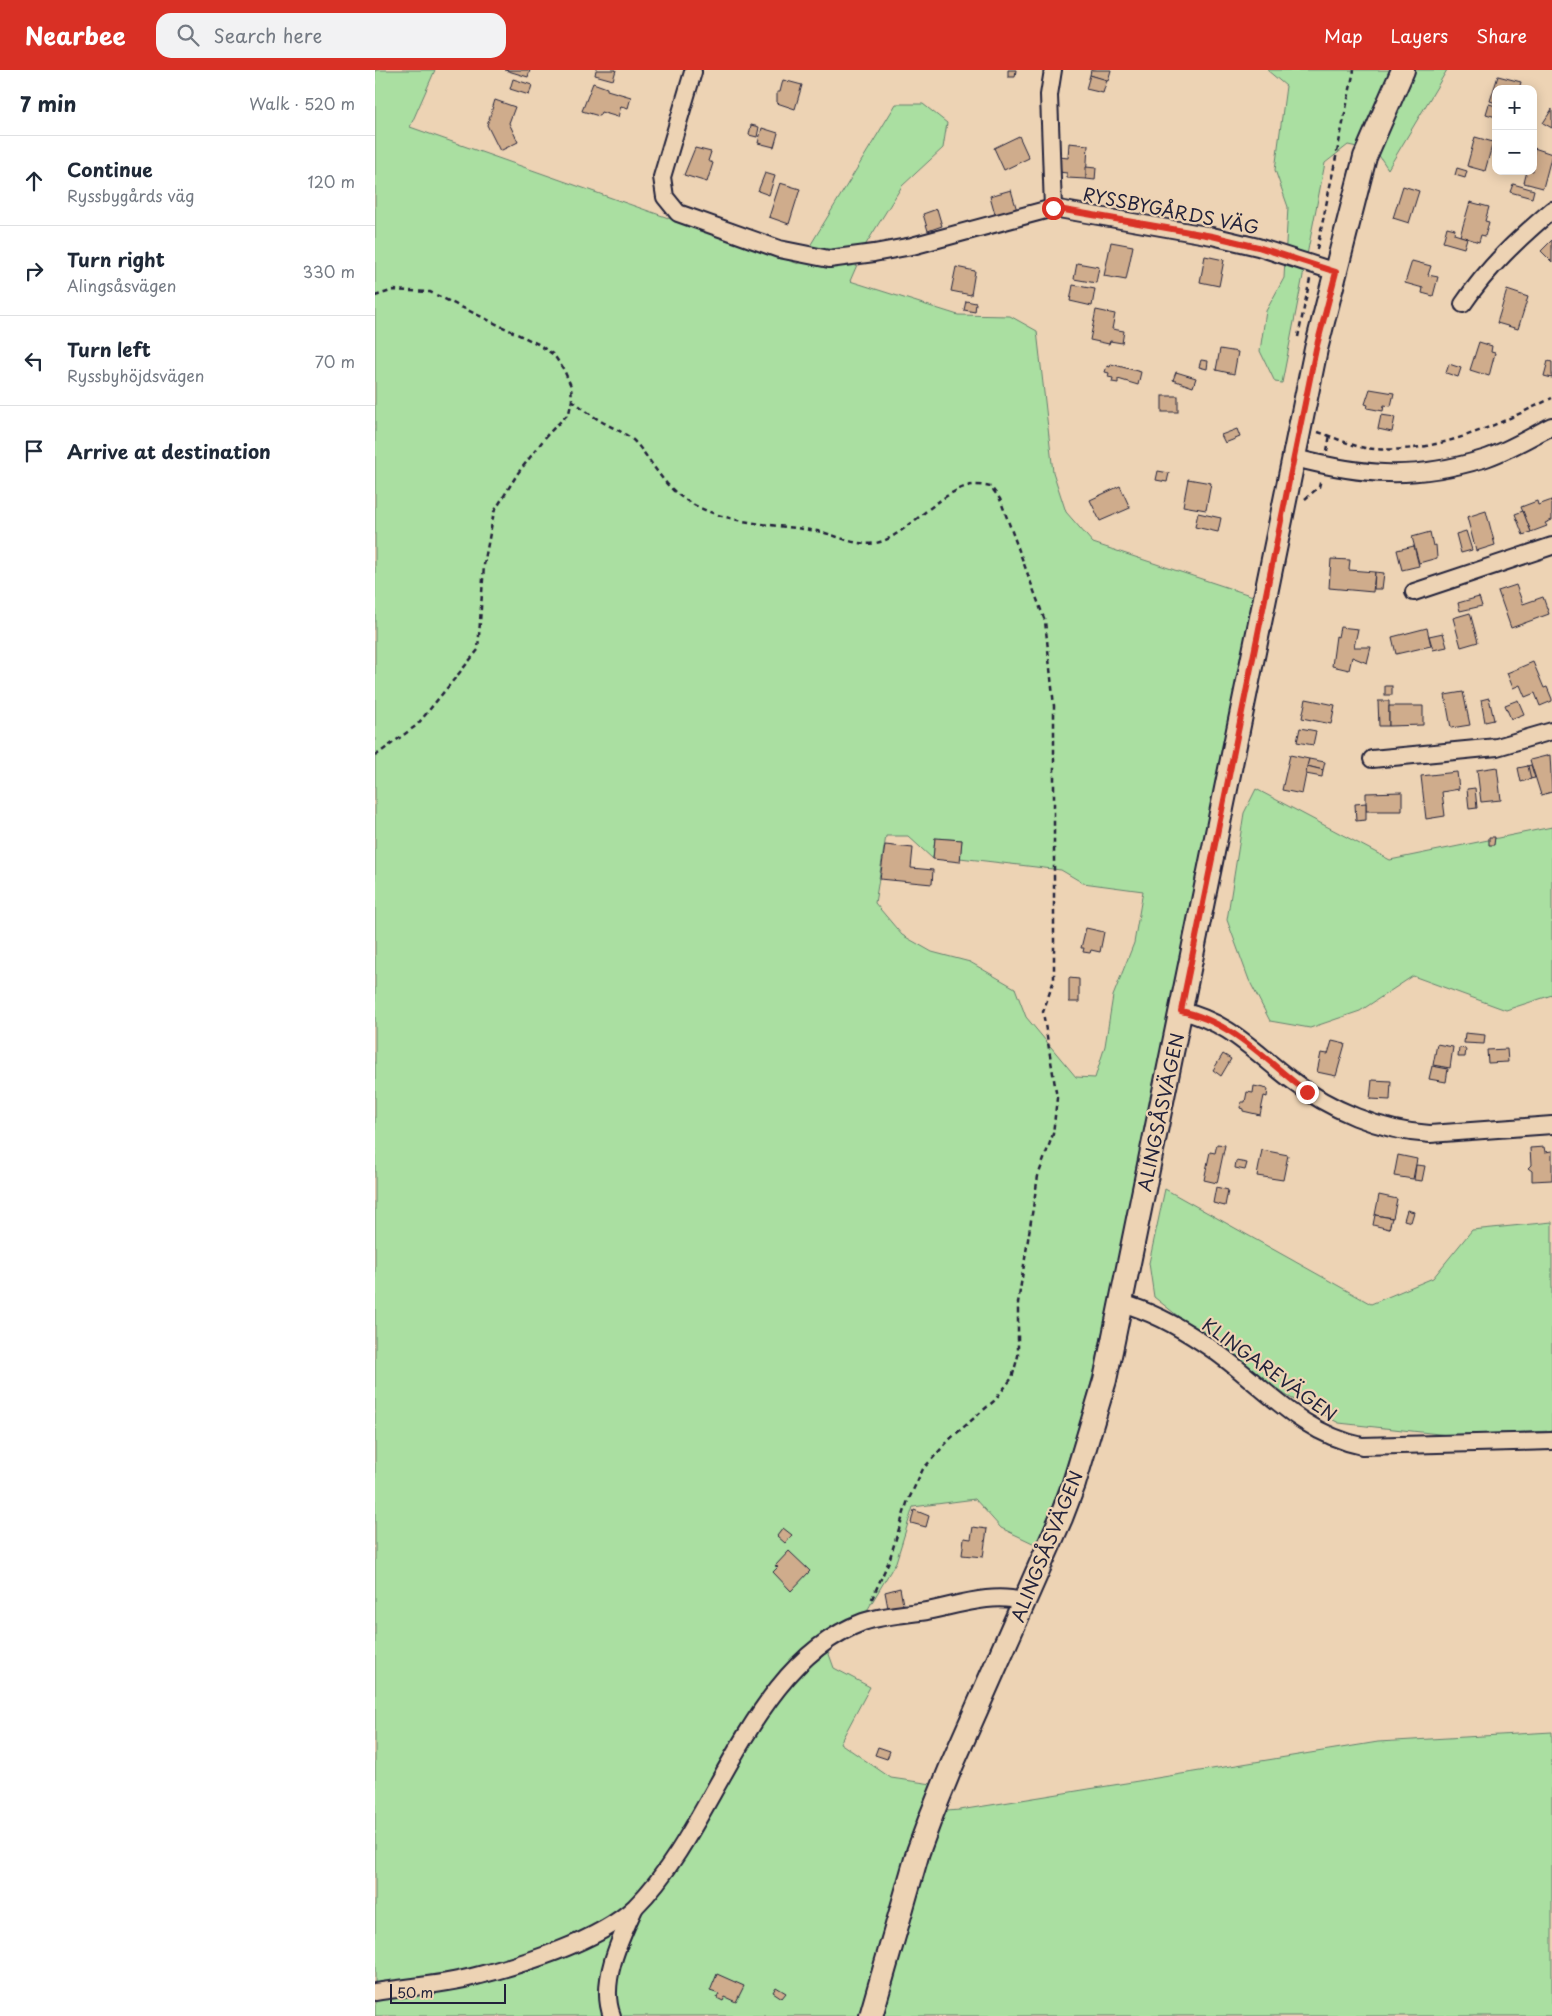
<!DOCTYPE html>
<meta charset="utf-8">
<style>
:root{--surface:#fff;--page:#f2f2f3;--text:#1f2937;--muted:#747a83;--line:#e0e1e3;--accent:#d93025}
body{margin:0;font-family:"Playpen Sans",sans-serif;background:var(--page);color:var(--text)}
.controls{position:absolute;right:15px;top:15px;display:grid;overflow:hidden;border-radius:10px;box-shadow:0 2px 12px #0003}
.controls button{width:45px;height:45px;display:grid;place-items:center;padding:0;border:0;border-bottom:1px solid var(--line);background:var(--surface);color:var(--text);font:25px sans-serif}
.scale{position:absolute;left:15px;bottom:12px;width:116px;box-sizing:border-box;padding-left:5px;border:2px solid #22223b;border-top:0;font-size:14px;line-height:18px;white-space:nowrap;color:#22223b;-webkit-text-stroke:4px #edd3b4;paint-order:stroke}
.stop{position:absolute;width:15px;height:15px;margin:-11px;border:4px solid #d93025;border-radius:50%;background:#fff}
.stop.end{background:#d93025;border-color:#fff;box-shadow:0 1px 5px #0008}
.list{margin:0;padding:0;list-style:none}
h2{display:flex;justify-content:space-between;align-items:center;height:65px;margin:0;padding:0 20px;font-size:21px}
h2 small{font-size:16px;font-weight:400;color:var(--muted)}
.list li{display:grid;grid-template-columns:32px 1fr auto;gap:15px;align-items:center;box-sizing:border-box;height:90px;padding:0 20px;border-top:1px solid var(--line)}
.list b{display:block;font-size:19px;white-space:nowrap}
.list p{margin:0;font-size:16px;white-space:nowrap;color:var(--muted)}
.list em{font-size:16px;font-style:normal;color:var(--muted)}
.icon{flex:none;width:28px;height:28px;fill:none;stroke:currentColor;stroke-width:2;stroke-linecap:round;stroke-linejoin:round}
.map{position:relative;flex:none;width:1177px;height:1946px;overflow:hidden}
header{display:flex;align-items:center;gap:30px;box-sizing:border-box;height:70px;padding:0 25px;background:var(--accent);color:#fff}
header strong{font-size:24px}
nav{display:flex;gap:28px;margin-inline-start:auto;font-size:18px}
.search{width:350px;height:45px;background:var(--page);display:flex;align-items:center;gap:12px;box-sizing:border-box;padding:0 18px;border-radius:15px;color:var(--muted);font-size:19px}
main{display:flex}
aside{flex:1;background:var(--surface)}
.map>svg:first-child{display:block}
.green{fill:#aadfa1;stroke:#66806e;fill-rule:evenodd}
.building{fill:#cfac8c;stroke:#22223b}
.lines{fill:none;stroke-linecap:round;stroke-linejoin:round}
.street-casing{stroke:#22223b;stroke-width:20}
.secondary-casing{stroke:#22223b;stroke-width:26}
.path{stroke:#22223b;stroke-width:2.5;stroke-dasharray:5 4;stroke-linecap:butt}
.street{stroke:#edd3b4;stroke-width:16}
.secondary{stroke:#edd3b4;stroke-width:22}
.route{stroke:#d93025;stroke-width:6}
.labels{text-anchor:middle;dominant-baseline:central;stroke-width:4.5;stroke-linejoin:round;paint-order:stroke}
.street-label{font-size:18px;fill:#22223b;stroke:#edd3b4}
</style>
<header>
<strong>Nearbee</strong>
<div class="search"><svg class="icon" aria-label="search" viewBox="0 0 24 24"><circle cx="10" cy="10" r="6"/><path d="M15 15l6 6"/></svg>Search here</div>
<nav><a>Map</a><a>Layers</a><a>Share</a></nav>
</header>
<main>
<aside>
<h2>7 min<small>Walk · 520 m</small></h2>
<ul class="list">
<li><svg class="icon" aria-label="ahead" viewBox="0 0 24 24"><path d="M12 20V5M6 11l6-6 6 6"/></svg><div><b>Continue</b><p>Ryssbygårds väg</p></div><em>120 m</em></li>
<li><svg class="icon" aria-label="right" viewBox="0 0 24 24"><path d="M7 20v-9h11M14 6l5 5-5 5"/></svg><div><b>Turn right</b><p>Alingsåsvägen</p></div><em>330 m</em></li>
<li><svg class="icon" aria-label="left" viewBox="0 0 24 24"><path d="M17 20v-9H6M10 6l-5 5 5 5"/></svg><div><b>Turn left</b><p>Ryssbyhöjdsvägen</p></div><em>70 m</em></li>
<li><svg class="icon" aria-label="arrive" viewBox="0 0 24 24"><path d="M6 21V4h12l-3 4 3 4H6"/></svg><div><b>Arrive at destination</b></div></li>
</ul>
</aside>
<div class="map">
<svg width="1177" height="1946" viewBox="0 0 1177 1946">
<rect width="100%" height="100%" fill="#edd3b4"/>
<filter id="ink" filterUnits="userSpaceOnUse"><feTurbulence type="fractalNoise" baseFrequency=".02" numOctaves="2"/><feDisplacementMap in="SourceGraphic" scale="10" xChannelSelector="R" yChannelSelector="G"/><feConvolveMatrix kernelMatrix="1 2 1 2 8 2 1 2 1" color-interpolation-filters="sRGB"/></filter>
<g filter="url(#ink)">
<!-- green -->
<g class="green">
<path d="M0 0H60L35 57 424 194 521 34H548L572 53 568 78 527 116 491 174 475 211 583 245 635 246 662 261 678 402 691 442 718 473 881 527 797 939 719 1301C704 1360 685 1418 662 1475L626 1458 600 1429 538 1437 521 1492 487 1549 446 1562 459 1598 495 1617 465 1673 516 1708 557 1714 546 1743 585 1740 1003 1672 1177 1662V1946H0ZM511 766H533L558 789 560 768 587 770 585 788 686 800 708 813 768 821 759 873 738 926 730 976 720 1008 701 1007 651 947 640 918 595 892 557 882 527 865 500 833Z"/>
<polygon points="892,0 1072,0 1013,99 1001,81 973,75 950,93 907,313 900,312 885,281 891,241 909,208 913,137 900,100 911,16"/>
<polygon points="881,719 1015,790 1177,757 1177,925 1131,940 1038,906 985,941 935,958 895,951 874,910 852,850 869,743"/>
<polygon points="790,1119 996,1234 1058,1208 1097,1160 1177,1152 1177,1361 1073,1365 964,1353 912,1326 834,1271 779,1227 774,1193"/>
</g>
<!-- building -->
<g class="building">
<polygon points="130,0 155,0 153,7"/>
<polygon points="221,0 241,0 238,10 220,5"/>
<polygon points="633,0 641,0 640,7 633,7"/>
<polygon points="716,0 736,0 733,11 715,5"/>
<polygon points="715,5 732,10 728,23 711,19"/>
<polygon points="1123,6 1146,12 1144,19 1121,19 1121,33 1115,31"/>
<polygon points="138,9 157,15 154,25 135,19"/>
<polygon points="408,10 427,15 420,39 402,33 402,22 405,22"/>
<polygon points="218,13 232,18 232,20 256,27 253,38 246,36 243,47 226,42 224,46 207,41"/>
<polygon points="120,30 140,37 134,53 143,72 125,81 112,55"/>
<polygon points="1114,34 1121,36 1121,47 1111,44"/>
<polygon points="1177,39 1177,58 1168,53"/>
<polygon points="376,55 384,57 382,67 374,65"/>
<polygon points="387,58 403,63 399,77 383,73"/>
<polygon points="644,66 654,88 629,100 619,78"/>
<polygon points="1100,67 1118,72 1110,101 1092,96"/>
<polygon points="694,73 713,75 711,109 692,108 692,103 684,102 685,87 693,88"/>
<polygon points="320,78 336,82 333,91 338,93 332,112 309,105"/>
<polygon points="1159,78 1177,84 1168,118 1149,113 1152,101 1158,101"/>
<polygon points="711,97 721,98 720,110 711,109"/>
<polygon points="1082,98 1092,101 1090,108 1080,105"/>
<polygon points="390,103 400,106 394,125 383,121"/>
<polygon points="405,113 425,119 414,154 394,147"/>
<polygon points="1138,114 1159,120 1157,128 1135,122"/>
<polygon points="1028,116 1044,121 1034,153 1018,148"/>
<polygon points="636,120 643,144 622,151 615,126"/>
<polygon points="1095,132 1114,137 1110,151 1114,152 1110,166 1106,165 1104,172 1085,166"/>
<polygon points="562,139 567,156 553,161 548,144"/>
<polygon points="1072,157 1080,159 1079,164 1092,168 1089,178 1068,172"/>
<polygon points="1177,170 1177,192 1166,181"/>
<polygon points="736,172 758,176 751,210 729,206"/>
<polygon points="830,186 849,190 844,216 825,212"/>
<polygon points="1037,191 1056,196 1053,205 1063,207 1058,226 1047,223 1048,218 1030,213"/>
<polygon points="702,193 724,197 721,213 699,209"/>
<polygon points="581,197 600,201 596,225 576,221"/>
<polygon points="698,215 720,219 717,236 695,231"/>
<polygon points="1132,220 1153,227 1143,259 1122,253"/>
<polygon points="591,231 601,233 600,242 589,240"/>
<polygon points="721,240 740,244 737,259 749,261 747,273 735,271 734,274 715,270"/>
<polygon points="1104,272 1117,276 1116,282 1120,283 1114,306 1095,300"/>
<polygon points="845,279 863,282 859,304 841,300"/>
<polygon points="826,290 833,291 832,299 824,297"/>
<polygon points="1173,291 1177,292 1177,308 1169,306"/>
<polygon points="736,294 766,302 763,315 743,309 743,313 737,312 738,308 733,307 734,303 730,302 732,296 735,297"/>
<polygon points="1074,294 1086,298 1083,307 1071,303"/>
<polygon points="801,302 821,308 818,317 798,310"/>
<polygon points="995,319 1019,323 1016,336 1009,335 1008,341 992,338 993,335 990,334"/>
<rect x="787" y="326" width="16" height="16"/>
<polygon points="1006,345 1020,347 1017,362 1003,359"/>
<polygon points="862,359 865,367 850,373 846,365"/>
<polygon points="783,401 794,403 792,412 781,410"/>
<polygon points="813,409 836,413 831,440 808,436"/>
<polygon points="745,416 755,438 725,451 715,430"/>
<polygon points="1177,430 1177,450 1170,453 1172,456 1156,462 1146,437 1162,431 1163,435"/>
<polygon points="1111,441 1120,475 1101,481 1092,447"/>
<polygon points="1148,441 1156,462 1148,465 1140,444"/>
<polygon points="823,443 846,448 843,462 820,457"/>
<polygon points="1091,461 1097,480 1086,483 1081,464"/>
<polygon points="1055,462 1058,476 1061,475 1062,488 1044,493 1037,467"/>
<polygon points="1039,476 1044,496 1027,500 1022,480"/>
<polygon points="956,489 975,490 974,500 1000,502 998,522 954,518"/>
<polygon points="1000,502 1009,503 1007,519 999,519"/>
<polygon points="1141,515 1148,534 1168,527 1174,544 1136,558 1123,521"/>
<polygon points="1104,527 1107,536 1085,541 1083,533"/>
<polygon points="1095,543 1103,572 1086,577 1078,548"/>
<polygon points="965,557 983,559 979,577 996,577 992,593 977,587 974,600 957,596 961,566 963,567"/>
<polygon points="1052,558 1056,576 1021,584 1017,567"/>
<polygon points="1068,563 1072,577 1058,580 1054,566"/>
<polygon points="1158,592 1169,618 1172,617 1177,629 1177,631 1165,636 1160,623 1150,627 1145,615 1138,618 1132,603"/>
<rect x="1010" y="616" width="7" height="9"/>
<polygon points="1088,622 1095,655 1076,658 1070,625"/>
<polygon points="1114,628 1119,650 1110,652 1106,630"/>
<polygon points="931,629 960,635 956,654 927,648"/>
<polygon points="1143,630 1149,644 1136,649 1130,635"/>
<polygon points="1003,631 1014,631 1014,656 1004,656"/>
<polygon points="1014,636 1048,636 1048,655 1014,656"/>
<polygon points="925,658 941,661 938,675 922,672"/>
<polygon points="915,685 934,689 927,724 907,720"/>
<polygon points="1175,685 1177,722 1166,725 1155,690"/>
<polygon points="934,689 950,692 948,700 932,696"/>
<polygon points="1156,695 1160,708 1155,709 1152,696"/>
<polygon points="932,696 948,700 947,707 931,704"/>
<polygon points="1153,696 1156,709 1146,712 1143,698"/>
<polygon points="1122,697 1126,730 1106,732 1102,700"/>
<polygon points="1082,702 1084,719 1067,722 1070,746 1051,749 1046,706"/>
<polygon points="1100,718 1102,738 1094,739 1092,719"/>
<polygon points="1027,722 1027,741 991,741 991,723"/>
<polygon points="991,733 991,750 981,751 980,734"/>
<polygon points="1114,767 1120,767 1119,775 1114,775"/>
<polygon points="560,768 587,770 585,792 558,789"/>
<polygon points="510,775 538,778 536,798 558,800 557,814 505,809"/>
<polygon points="711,858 729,862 725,882 716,880 715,883 708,882 709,878 706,878"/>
<polygon points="694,908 704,909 704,932 694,932"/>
<polygon points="1090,963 1110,965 1109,974 1089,973"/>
<polygon points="957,971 970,974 961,1006 942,1002 946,983 953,984"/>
<polygon points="1062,974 1078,977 1075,998 1058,995"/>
<polygon points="1084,978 1091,979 1090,987 1083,987"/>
<polygon points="1132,979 1133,992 1113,993 1112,980"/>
<polygon points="848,984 856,989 846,1006 838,1000"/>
<polygon points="1057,996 1073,999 1071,1012 1054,1009"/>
<polygon points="997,1010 1016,1011 1015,1030 995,1029"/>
<polygon points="879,1016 893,1019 892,1027 889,1026 885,1045 868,1041 868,1039 865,1038 866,1032 870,1032 872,1022 878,1023"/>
<polygon points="842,1074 850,1075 842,1113 829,1110 835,1082 840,1083"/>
<polygon points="1169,1077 1170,1082 1177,1081 1177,1110 1157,1111 1157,1101 1153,1098 1156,1095 1155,1078"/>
<polygon points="887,1080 913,1085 908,1110 882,1106"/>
<polygon points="1023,1085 1042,1089 1038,1109 1019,1106"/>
<polygon points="861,1091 872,1093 870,1100 860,1098"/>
<polygon points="1041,1095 1050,1096 1047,1111 1039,1110"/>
<polygon points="841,1117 853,1120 850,1136 838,1133"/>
<polygon points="1004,1125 1022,1129 1018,1148 1000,1145"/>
<polygon points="1032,1140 1039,1142 1036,1152 1029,1150"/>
<polygon points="1000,1145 1017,1148 1014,1159 998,1155"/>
<polygon points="539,1440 554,1446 551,1457 536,1453"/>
<polygon points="598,1457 612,1459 608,1487 587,1485 589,1468 596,1469"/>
<polygon points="408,1458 417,1465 410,1473 402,1466"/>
<polygon points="414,1481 435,1501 416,1521 398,1502 403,1497 400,1496"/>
<polygon points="525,1518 529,1540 514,1543 510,1522"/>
<polygon points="503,1677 515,1681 512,1689 500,1685"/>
<polygon points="342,1904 369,1916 361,1932 350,1927 348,1931 342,1928 344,1924 335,1921"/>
<polygon points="401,1917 411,1923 407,1928 398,1922"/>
</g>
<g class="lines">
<defs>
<g id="street">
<polyline points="318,2 287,107 290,127 303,143 404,179 454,189 499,183 537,176 678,138 837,166 883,177 961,202"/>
<polyline points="678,138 674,25 678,0"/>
<path d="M1088 234C1113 197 1143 169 1177 140"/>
<path d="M920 388C989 406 1039 410 1108 389 1131 382 1155 367 1177 356"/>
<polyline points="1039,522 1177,476"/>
<polyline points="997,689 1122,677 1177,661"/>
<path d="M806 941C854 952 877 980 915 1009 955 1040 1005 1061 1055 1064L1177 1055"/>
<path d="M746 1233C775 1241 803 1256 828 1273 883 1308 920 1362 987 1376L1177 1371"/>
<path d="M0 1922C33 1917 68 1915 101 1906 149 1894 224 1871 260 1837 342 1756 374 1594 488 1552 508 1545 532 1544 552 1541 583 1535 619 1522 649 1532"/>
<path d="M237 1946C224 1913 245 1869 259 1839"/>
</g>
<polyline id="secondary" points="496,1946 543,1782 557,1744 576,1697 686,1448 699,1414 730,1310 941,279 990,87 1028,0"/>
</defs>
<!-- street casing -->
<use href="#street" class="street-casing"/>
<!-- secondary casing -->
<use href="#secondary" class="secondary-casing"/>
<!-- path -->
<g class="path">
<polyline points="942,179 979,0"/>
<polyline points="0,226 19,220 55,222 163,274 179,285 189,300 196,316 197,330 194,343 173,364 143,403 119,442 109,495 103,580 42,655 0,686"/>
<polyline points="923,267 935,209"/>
<path d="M197 330C205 336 213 343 221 348 234 357 249 361 260 372 274 387 283 406 298 420 336 455 394 453 442 461 464 465 484 480 508 471 535 461 573 414 601 415 606 415 612 416 616 417L625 429 670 551 679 636V910L668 942 682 1028 678 1064 663 1106 643 1233V1286L637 1308 619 1331 576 1368 548 1399 532 1433 514 1491 495 1533"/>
<path d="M943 362C959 367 974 375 990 378 1056 387 1120 356 1177 328"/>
<polyline points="952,381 955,365"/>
<polyline points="930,429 944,417 946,409"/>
</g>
<!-- street -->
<use href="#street" class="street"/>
<!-- secondary -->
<use href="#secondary" class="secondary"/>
</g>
</g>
<g class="lines" filter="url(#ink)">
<!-- route -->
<path class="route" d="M678 138 837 166 883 177 961 202 941 279 806 941C858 952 891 991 932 1022"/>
</g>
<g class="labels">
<!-- street labels -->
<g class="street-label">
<text transform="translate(796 140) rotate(11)">RYSSBYGÅRDS VÄG</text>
<text transform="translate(785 1042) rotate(-78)">ALINGSÅSVÄGEN</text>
<text transform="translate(895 1299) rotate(36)">KLINGAREVÄGEN</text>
<text transform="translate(671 1476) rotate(-68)">ALINGSÅSVÄGEN</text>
</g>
</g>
</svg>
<div class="controls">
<button>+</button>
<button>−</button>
</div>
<div class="scale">50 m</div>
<div class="stop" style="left:678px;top:138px"></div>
<div class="stop end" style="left:932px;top:1022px"></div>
</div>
</main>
